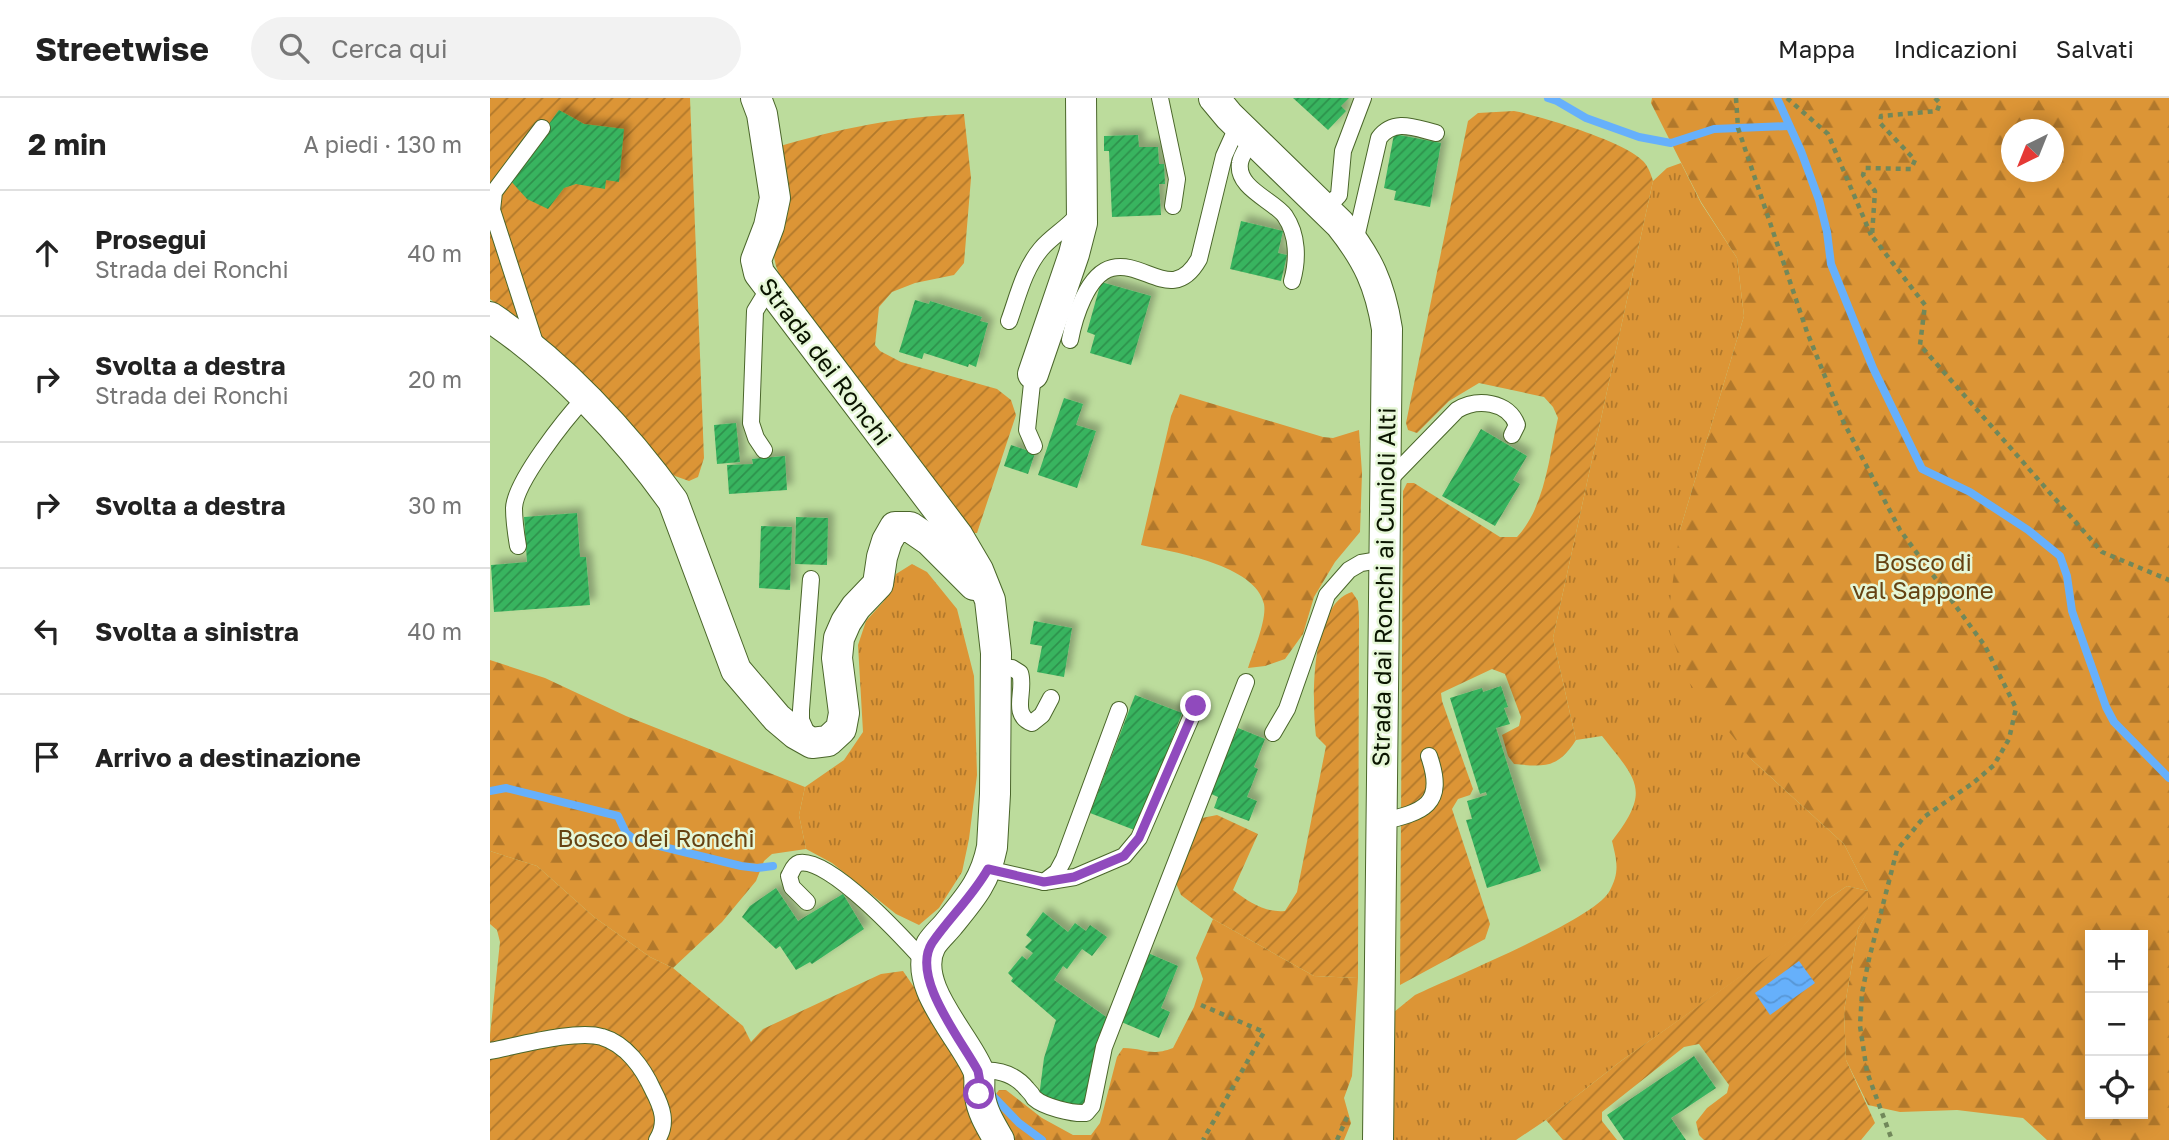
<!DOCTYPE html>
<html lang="it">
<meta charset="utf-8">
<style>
:root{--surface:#fff;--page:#f2f2f2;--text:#222;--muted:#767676;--line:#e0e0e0}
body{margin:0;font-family:"Golos Text",sans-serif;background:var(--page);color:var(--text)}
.controls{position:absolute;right:21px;bottom:21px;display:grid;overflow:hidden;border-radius:0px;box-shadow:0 4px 18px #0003}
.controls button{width:63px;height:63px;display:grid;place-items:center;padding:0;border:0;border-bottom:2px solid var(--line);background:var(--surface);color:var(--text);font:35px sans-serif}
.compass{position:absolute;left:1511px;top:21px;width:63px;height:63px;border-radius:50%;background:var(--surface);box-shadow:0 4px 18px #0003;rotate:223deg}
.stop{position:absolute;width:21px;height:21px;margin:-16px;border:5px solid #904abd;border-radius:50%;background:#fff}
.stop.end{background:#904abd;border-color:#fff;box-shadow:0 2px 7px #0008}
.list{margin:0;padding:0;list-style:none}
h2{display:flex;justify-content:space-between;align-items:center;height:91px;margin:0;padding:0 28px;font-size:30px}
h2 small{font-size:23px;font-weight:400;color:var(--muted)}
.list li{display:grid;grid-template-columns:46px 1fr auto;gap:21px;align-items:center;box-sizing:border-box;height:126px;padding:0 28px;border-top:2px solid var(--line)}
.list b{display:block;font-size:26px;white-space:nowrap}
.list p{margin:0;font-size:23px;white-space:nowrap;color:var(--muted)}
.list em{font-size:23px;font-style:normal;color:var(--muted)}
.icon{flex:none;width:38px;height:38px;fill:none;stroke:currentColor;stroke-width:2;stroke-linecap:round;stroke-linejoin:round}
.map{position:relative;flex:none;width:1679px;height:1042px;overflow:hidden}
header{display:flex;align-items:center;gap:42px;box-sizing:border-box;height:98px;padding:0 35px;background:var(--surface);border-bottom:2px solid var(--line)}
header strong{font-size:33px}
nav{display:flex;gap:38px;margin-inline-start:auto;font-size:24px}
.search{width:490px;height:63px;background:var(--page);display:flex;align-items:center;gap:18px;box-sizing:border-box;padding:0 24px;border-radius:38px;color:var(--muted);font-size:26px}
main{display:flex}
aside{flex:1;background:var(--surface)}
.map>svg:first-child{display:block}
.grass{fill:url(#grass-tufts)}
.forest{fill:url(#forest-firs);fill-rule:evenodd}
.garden{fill:url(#garden-furrows)}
.water{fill:url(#water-waves)}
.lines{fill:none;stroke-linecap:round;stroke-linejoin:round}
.stream{stroke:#66b0fb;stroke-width:8}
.building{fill:url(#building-hatch);filter:url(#shadow)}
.service-casing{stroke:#4a662a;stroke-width:18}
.minor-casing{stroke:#4a662a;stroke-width:32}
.path{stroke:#71885a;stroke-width:4.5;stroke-dasharray:5 5;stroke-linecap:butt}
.service{stroke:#fff;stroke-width:16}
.minor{stroke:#fff;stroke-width:30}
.route{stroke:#904abd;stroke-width:9}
.labels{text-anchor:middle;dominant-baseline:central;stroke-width:5;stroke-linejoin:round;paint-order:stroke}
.street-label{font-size:24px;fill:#0a1400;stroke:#e6f7d7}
.park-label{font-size:24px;fill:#654212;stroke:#e6f7d7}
</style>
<header>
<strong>Streetwise</strong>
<div class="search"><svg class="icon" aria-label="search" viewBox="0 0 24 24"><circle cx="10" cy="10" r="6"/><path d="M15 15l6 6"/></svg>Cerca qui</div>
<nav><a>Mappa</a><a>Indicazioni</a><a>Salvati</a></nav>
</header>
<main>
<aside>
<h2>2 min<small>A piedi · 130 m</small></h2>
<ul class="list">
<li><svg class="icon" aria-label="ahead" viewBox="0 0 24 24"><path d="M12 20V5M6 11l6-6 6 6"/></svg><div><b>Prosegui</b><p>Strada dei Ronchi</p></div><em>40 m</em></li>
<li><svg class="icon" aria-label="right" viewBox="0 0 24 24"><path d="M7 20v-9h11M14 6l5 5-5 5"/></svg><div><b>Svolta a destra</b><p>Strada dei Ronchi</p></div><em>20 m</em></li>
<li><svg class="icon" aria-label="right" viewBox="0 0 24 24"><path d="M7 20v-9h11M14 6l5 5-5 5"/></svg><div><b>Svolta a destra</b></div><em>30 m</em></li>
<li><svg class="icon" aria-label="left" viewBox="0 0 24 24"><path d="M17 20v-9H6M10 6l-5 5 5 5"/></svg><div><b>Svolta a sinistra</b></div><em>40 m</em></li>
<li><svg class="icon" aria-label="arrive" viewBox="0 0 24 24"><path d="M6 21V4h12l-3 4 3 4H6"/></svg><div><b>Arrivo a destinazione</b></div></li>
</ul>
</aside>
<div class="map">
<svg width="1679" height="1042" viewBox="0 0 1679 1042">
<defs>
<pattern id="grass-tufts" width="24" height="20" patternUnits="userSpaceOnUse" patternTransform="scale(1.75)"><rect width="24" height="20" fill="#dc9536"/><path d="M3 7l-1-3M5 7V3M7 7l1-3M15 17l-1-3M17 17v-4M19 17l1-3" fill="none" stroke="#b1782b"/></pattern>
<pattern id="forest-firs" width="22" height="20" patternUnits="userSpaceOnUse" patternTransform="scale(1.75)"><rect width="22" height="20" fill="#dc9536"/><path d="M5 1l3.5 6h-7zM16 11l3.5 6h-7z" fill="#b1782b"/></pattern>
<pattern id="garden-furrows" width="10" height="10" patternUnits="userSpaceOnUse" patternTransform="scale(1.75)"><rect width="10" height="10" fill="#dc9536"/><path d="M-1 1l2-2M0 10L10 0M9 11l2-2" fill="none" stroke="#b1782b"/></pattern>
<pattern id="water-waves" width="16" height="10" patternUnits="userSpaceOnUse" patternTransform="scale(1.75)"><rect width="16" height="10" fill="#66b0fb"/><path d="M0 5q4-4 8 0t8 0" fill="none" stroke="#5796d5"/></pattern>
<pattern id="building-hatch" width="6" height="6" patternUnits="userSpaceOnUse" patternTransform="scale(1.75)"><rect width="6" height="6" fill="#38b45f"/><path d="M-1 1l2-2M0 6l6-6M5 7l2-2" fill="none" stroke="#2d914c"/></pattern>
<filter id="shadow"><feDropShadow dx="6" dy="-6" stdDeviation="3.5" flood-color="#0004"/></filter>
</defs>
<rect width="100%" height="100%" fill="#bcdc9c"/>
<!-- grass -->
<g class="grass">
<path d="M1191 65 1211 105 1247 160 1254 218 1190 432 1261 661 1354 746 1378 793 1357 788 1335 803 1301 843 1131 963 1056 1022 1026 1042H900L904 914 925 897C961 880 1103 822 1119 794 1130 774 1127 764 1122 743 1161 693 1148 683 1112 638L1086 642 1063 540 1163 83 1177 70Z"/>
<polygon points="422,466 437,474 467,511 484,578 487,677 479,741 472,774 449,810 429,827 406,816 342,765 316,751 309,717 315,689 354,662 373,634 368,547 376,523 394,503 406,476"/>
</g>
<!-- forest -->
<g class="forest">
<path d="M1162 0H1679V1042H1557L1533 1020 1467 1012 1410 1014 1378 1007 1356 962 1354 913 1368 831 1378 812V793L1354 746 1261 661 1197 582 1177 525 1190 432 1254 218 1247 160 1211 104 1161 5ZM1521 32H1563V74H1521ZM1600 837H1653V1016H1600Z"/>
<path d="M690 296 833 339 843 340 869 332 872 375 870 434 845 464 824 499 813 536 795 561 775 568 758 570C763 554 777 522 774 506 766 467 684 454 651 447L681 318Z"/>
<polygon points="0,562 55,580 136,618 315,689 309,717 316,751 282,756 274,763 266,783 232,824 183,870 160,859 104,819 47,768 0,753"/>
<path d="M723 821 824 878 868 880 862 978 854 1000 861 1025 854 1042H515L500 1004 509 992H516L552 1020 583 1037H601L610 1025 627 959 633 950C656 950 659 959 683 950L704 909 713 881 706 860Z"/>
</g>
<!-- garden -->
<g class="garden">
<polygon points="0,0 200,0 214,360 208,379 199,383 185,378 173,369 61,248 0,201"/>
<path d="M1024 13C1051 18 1136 44 1153 63 1158 68 1161 76 1163 83L1063 540 1086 642C1068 670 1056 669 1024 666L1018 658 1012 637 1029 628 1031 619 1015 576 1002 571 951 595 952 603 983 691 980 697 968 701 962 711 1000 826 995 841 910 887 913 393 917 385H924L1010 439H1027C1055 409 1059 359 1068 320L1063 309 1054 299 989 285 959 303 927 335 918 332 916 325 978 23 988 15Z"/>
<path d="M474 16 481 80 474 165 464 177 425 185 402 194 389 209 385 247 390 253 411 264 507 291 521 302 526 317 487 435H480L294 189 286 168 282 150 287 49C351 30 407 19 474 16Z"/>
<path d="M862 494 868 503 869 519 868 880 824 878 723 821 691 797 685 783 712 720 727 717 768 736 743 792C759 804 775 815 795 813L807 794 836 648 826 638C822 603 820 507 862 494Z"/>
<polygon points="0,753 47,768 104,819 160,859 183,870 253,928 261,944 273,931 391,876 413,873 428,895 472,972 484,1015 498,1042 0,1042 0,937 10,844 7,832 0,826"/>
<polygon points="1357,788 1378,793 1378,813 1368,831 1354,913 1356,962 1385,1025 1371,1042 1214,1042 1209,1037 1206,1024 1217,1010 1237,995 1239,987 1209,946 1194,949 1112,1014 1112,1023 1127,1042 1073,1042 1056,1022 1131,963 1300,843 1335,803"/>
</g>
<!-- water -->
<polygon class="water" points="1309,863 1325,885 1280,917 1265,895"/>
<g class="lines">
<!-- stream -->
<g class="stream">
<polyline points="1058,0 1067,3 1096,20 1149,39 1181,45 1224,31 1299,28"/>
<polyline points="1287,0 1311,53 1329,102 1337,134 1341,166 1383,270 1432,371 1480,394 1538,432 1570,458 1577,478 1582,513 1616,609 1624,624 1679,680"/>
<polyline points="0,693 16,690 128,718 136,735 145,742 251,768 267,770 283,768"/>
<polyline points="499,994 529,1025 552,1042"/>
</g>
</g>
<!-- building -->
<g class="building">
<polygon points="803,0 859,0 851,8 856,13 838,32"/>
<polygon points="69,12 94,26 134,31 129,84 116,82 115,91 86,86 74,90 58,111 37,101 19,81"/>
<polygon points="904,36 951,45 940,109 904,102 906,93 894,90"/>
<polygon points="648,37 649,49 668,49 669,66 674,66 675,86 669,86 671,117 622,119 619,53 614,53 614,38"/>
<polygon points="751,123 793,133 788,155 797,157 791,183 740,171"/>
<polygon points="611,184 661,198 641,267 600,255 605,237 597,234"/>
<polygon points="425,202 439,206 440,203 492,219 490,223 498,225 486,269 479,266 478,269 434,255 432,261 409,254"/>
<polygon points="574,300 593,306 586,327 606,333 587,390 548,377"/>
<polygon points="246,325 250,364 227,366 224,327"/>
<polygon points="991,331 1037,358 1023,382 1030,386 1005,428 952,398"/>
<polygon points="521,347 545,355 538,376 514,368"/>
<polygon points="295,358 297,392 239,396 237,367 263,366 262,361"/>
<polygon points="87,415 90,459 96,459 100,507 4,514 1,467 37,464 34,419"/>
<polygon points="306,419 338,420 337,467 305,466"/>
<polygon points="271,428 302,429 300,492 269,490"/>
<polygon points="544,523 582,530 574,579 547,574 552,548 540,546"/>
<polygon points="1011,588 1018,609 1014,610 1020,626 1006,630 1051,773 997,790 976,722 982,721 977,703 997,697 996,694 990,696 960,600 992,590 993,594"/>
<polygon points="645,597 692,615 647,733 600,715"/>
<polygon points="748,630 775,641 764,669 768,671 757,699 767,703 759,723 724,710 728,699 719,695"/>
<polygon points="286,790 308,823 353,796 374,831 322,866 320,864 306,872 290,848 286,851 252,819 260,808"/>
<polygon points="553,814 578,834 585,825 596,833 600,827 617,839 602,858 592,851 577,871 573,868 564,882 619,921 606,947 597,1010 549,999 554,960 566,922 521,883 523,880 518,875 532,858 537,862 543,855 535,849 542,842 536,837"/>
<polygon points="658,855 688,868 671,910 680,914 669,940 629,923"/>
<polygon points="1204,958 1226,990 1181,1020 1196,1042 1134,1042 1117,1017"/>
</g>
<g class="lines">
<defs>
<g id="service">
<polyline points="670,0 687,81 683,108"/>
<path d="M762 40C759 47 751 57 750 65 746 90 783 102 795 118 808 137 808 162 802 183"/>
<polyline points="835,112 849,97 853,53 873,0"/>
<path d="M865 144 889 40C904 20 925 30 946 35"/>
<path d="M519 223C528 198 534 171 551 151 561 139 577 130 588 117"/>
<path d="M580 242C584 221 597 176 622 170 655 162 683 207 709 161L734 58 748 27"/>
<polyline points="46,248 2,112 4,94 52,30"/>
<polyline points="543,276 537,332 544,348"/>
<polyline points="274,352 266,340 261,325 265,213 279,190"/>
<path d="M897 384 967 312C987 300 1018 303 1027 327L1022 337"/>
<path d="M28 448C26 436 24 422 24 410 25 384 76 320 94 301"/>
<path d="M507 570H522L530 575C536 592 520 617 542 625L552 617 561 600"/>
<polyline points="783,635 797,611 837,497 859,472 871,465 895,461"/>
<polyline points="319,640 311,622 311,612 321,481"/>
<path d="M890 724C934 714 956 707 939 658"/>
<polyline points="498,771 554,784 585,779 634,758 649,740 706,608"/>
<polyline points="554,784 567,774 574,761 629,612"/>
<path d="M317 804 302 789 299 778C302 774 303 767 309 765 339 758 416 843 436 865"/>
<path d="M0 953C27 948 87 931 112 939 136 946 153 970 163 992 172 1009 178 1025 167 1042"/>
<path d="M488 973C507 971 524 975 537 991 538 992 543 998 544 1000 554 1009 582 1016 596 1015L602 1008 614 949 756 584"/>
</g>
<g id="minor">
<path d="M266 0 272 16 285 100 279 128 266 162 269 175 468 438 488 472 500 502 506 555 505 696 502 749C495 784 480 800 458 827 453 833 445 840 441 847 420 886 474 938 488 972 491 981 488 990 490 998 492 1014 501 1028 509 1042"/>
<path d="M724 0 739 18 850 126C878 161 890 187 897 231L888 1042"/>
<path d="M0 219C69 265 135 336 183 403L246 572 287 620 306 636 322 645 338 643 351 631 354 615 347 560 349 540 356 524 366 509 388 486 392 459 397 443 405 429H420L439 442 484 487"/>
<polyline points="543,276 584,156 592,125 591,0"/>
</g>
</defs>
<!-- service casing -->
<use href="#service" class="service-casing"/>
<!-- minor casing -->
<use href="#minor" class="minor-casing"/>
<!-- path -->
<g class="path">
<polyline points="1246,0 1248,30 1317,234 1353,323 1410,432 1495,548 1526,610 1519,641 1504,667 1483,685 1434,719 1407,752 1379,861 1372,895 1370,928 1377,974 1402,1042"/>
<polyline points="1297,0 1338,36 1381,137"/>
<polyline points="1445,0 1450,5 1447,13 1391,18 1390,25 1425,62 1421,71 1375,70 1373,77 1385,93 1382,138 1435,207 1430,247 1612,454 1679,482"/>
<polyline points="711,907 774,934 713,1042"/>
<polyline points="847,1042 858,1017"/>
</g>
<!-- service -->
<use href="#service" class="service"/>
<!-- minor -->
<use href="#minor" class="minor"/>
</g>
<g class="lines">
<!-- route -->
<path class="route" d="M489 996 490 984 488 973C472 943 420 879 442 845 460 819 482 799 498 771L554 784 584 779 634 758 649 740 706 608"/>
</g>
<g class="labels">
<!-- street labels -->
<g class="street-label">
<text transform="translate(336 263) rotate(53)">Strada dei Ronchi</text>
<text transform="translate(893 489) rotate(-89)">Strada dai Ronchi ai Cunioli Alti</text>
</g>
<!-- park labels -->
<g class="park-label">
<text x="1433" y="463">Bosco di<tspan x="1433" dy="28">val Sappone</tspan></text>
<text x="166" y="739">Bosco dei Ronchi</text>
</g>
</g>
</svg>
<div class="controls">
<button>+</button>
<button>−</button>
<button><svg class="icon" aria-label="locate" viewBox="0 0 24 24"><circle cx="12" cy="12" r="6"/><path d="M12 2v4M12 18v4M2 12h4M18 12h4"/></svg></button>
</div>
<svg class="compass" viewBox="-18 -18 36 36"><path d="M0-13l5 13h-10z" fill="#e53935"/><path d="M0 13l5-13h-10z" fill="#767676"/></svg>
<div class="stop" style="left:489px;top:996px"></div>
<div class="stop end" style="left:706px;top:608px"></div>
</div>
</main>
